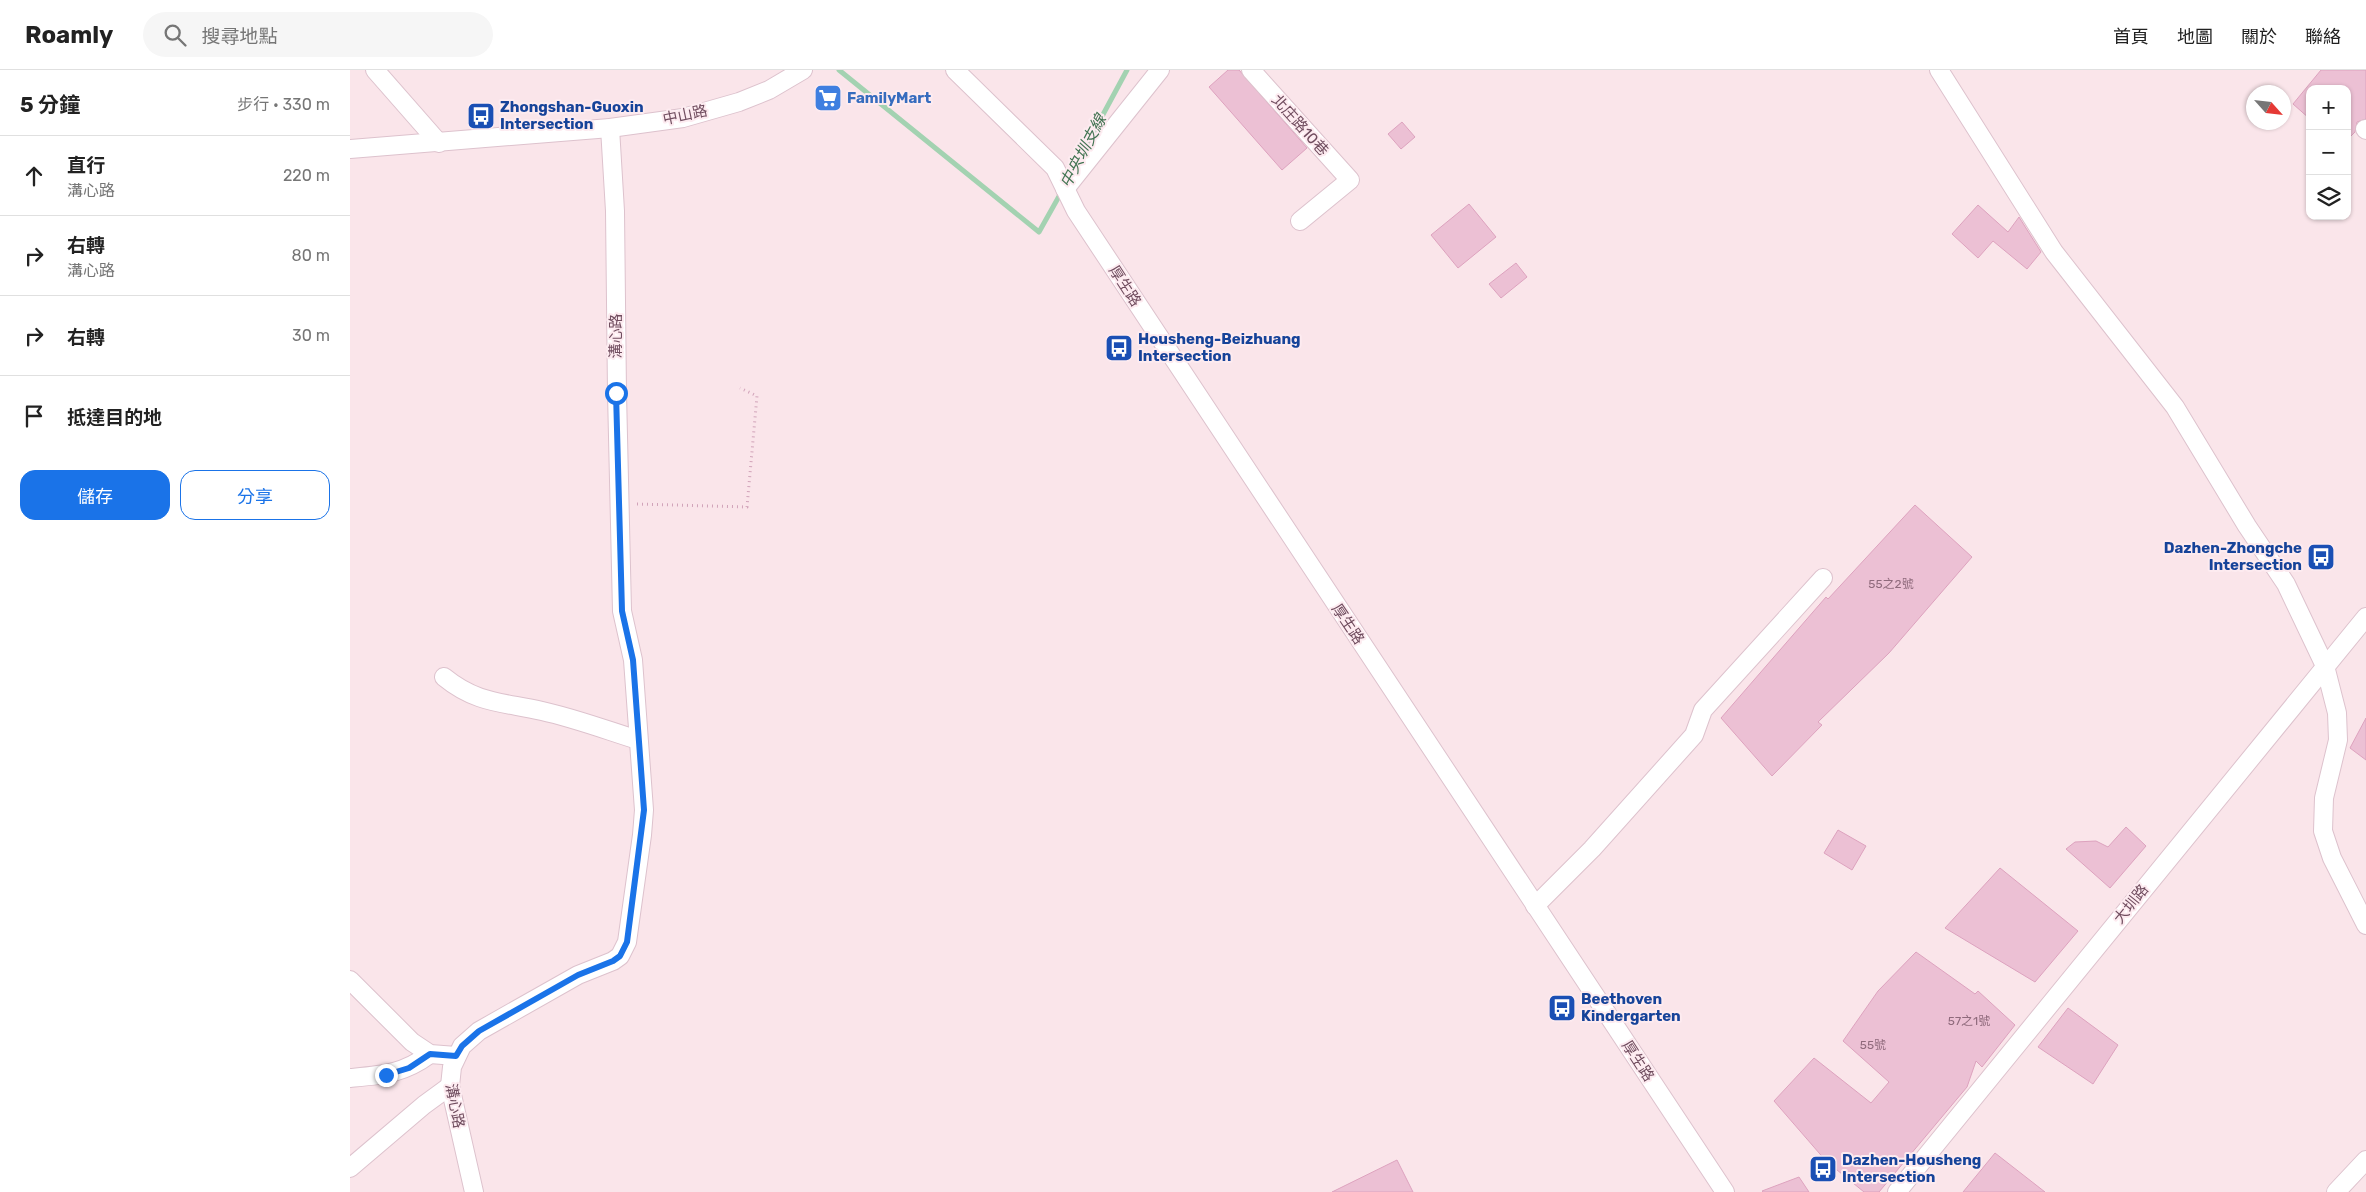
<!DOCTYPE html>
<html lang="zh-TW">
<meta charset="utf-8">
<style>
:root{--surface:#fff;--page:#f6f6f6;--text:#222;--muted:#767676;--line:#e0e0e0;--accent:#1a73e8}
body{margin:0;font-family:Rubik,"Noto Sans TC",sans-serif;background:var(--page);color:var(--text)}
.controls{position:absolute;right:15px;top:15px;display:grid;overflow:hidden;border-radius:10px;box-shadow:0 1px 4px #0004}
.controls button{width:45px;height:45px;display:grid;place-items:center;padding:0;border:0;border-bottom:1px solid var(--line);background:var(--surface);color:var(--text);font:25px sans-serif}
.compass{position:absolute;left:1896px;top:15px;width:45px;height:45px;border-radius:50%;background:var(--surface);box-shadow:0 1px 4px #0004;rotate:117deg}
.stop{position:absolute;width:15px;height:15px;margin:-11px;border:4px solid #1a73e8;border-radius:50%;background:#fff}
.stop.end{background:#1a73e8;border-color:#fff;box-shadow:0 1px 5px #0008}
.list{margin:0;padding:0;list-style:none}
h2{display:flex;justify-content:space-between;align-items:center;height:65px;margin:0;padding:0 20px;font-size:21px}
h2 small{font-size:16px;font-weight:400;color:var(--muted)}
.list li{display:grid;grid-template-columns:32px 1fr auto;gap:15px;align-items:center;box-sizing:border-box;height:80px;padding:0 20px;border-top:1px solid var(--line)}
.list b{display:block;font-size:19px;white-space:nowrap}
.list p{margin:0;font-size:16px;white-space:nowrap;color:var(--muted)}
.list em{font-size:16px;font-style:normal;color:var(--muted)}
.actions{display:flex;gap:10px;padding:15px 20px}
.actions a{flex:1;padding:11px 0;border:1px solid var(--accent);border-radius:15px;text-align:center;font-size:18px;color:var(--accent)}
.actions .main{background:var(--accent);color:#fff}
.icon{flex:none;width:28px;height:28px;fill:none;stroke:currentColor;stroke-width:2;stroke-linecap:round;stroke-linejoin:round}
.map{position:relative;flex:none;width:2016px;height:1122px;overflow:hidden}
header{display:flex;align-items:center;gap:30px;box-sizing:border-box;height:70px;padding:0 25px;background:var(--surface);border-bottom:1px solid var(--line)}
header strong{font-size:24px}
nav{display:flex;gap:28px;margin-inline-start:auto;font-size:18px}
.search{width:350px;height:45px;background:var(--page);display:flex;align-items:center;gap:12px;box-sizing:border-box;padding:0 18px;border-radius:28px;color:var(--muted);font-size:19px}
main{display:flex}
aside{flex:1;background:var(--surface)}
.map>svg:first-child{display:block}
.lines{fill:none;stroke-linecap:round;stroke-linejoin:round}
.stream{stroke:#a3d2b1;stroke-width:5}
.building{fill:#ecc0d4;stroke:#dda2be}
.minor-casing{stroke:#ddc2cd;stroke-width:20}
.path{stroke:#d1a3b9;stroke-width:3;stroke-dasharray:1 4;stroke-linecap:butt}
.minor{stroke:#fff;stroke-width:18}
.route{stroke:#1a73e8;stroke-width:6}
.labels{text-anchor:middle;dominant-baseline:central;stroke-width:4;stroke-linejoin:round;paint-order:stroke}
.number-label{font-size:12px;fill:#8f6a7c}
.shop-label{font-size:15px;font-weight:bold;fill:#366cbe;stroke:#fdebf0;text-anchor:start}
.transit-label{font-size:15px;font-weight:bold;fill:#164399;stroke:#fdebf0;text-anchor:start}
.street-label{font-size:15px;fill:#704d5f;stroke:#fdebf0}
.water-label{font-size:16px;font-style:italic;fill:#427452;stroke:#fdebf0}
</style>
<header>
<strong>Roamly</strong>
<div class="search"><svg class="icon" aria-label="search" viewBox="0 0 24 24"><circle cx="10" cy="10" r="6"/><path d="M15 15l6 6"/></svg>搜尋地點</div>
<nav><a>首頁</a><a>地圖</a><a>關於</a><a>聯絡</a></nav>
</header>
<main>
<aside>
<h2>5 分鐘<small>步行 · 330 m</small></h2>
<ul class="list">
<li><svg class="icon" aria-label="ahead" viewBox="0 0 24 24"><path d="M12 20V5M6 11l6-6 6 6"/></svg><div><b>直行</b><p>溝心路</p></div><em>220 m</em></li>
<li><svg class="icon" aria-label="right" viewBox="0 0 24 24"><path d="M7 20v-9h11M14 6l5 5-5 5"/></svg><div><b>右轉</b><p>溝心路</p></div><em>80 m</em></li>
<li><svg class="icon" aria-label="right" viewBox="0 0 24 24"><path d="M7 20v-9h11M14 6l5 5-5 5"/></svg><div><b>右轉</b></div><em>30 m</em></li>
<li><svg class="icon" aria-label="arrive" viewBox="0 0 24 24"><path d="M6 21V4h12l-3 4 3 4H6"/></svg><div><b>抵達目的地</b></div></li>
</ul>
<div class="actions"><a class="main">儲存</a><a>分享</a></div>
</aside>
<div class="map">
<svg width="2016" height="1122" viewBox="0 0 2016 1122">
<rect width="100%" height="100%" fill="#fae5ea"/>
<g class="lines">
<!-- stream -->
<g class="stream">
<polyline points="489,0 689,162 712,121"/>
<polyline points="729,89 777,0"/>
</g>
</g>
<!-- building -->
<g class="building">
<polygon points="878,0 889,0 957,78 932,100 859,17"/>
<polygon points="1971,0 2016,0 2016,49 2007,52 2005,62 1997,70 1997,19 1960,19 1960,49 1943,34"/>
<polygon points="1052,52 1065,67 1051,79 1038,64"/>
<polygon points="1119,134 1146,167 1108,198 1081,165"/>
<polygon points="1628,135 1658,162 1669,147 1691,182 1677,199 1643,171 1628,188 1602,164"/>
<polygon points="1166,193 1177,207 1151,228 1139,214"/>
<polygon points="1565,435 1622,487 1539,583 1468,652 1472,655 1422,706 1371,648 1476,527 1478,529"/>
<polygon points="2016,648 2016,690 2000,678"/>
<polygon points="1776,757 1796,776 1760,818 1716,779 1725,772 1746,771 1758,777"/>
<polygon points="1488,760 1516,776 1502,800 1474,783"/>
<polygon points="1650,798 1728,861 1685,912 1595,858"/>
<polygon points="1566,882 1625,924 1628,921 1665,955 1632,997 1626,991 1617,1017 1529,1122 1514,1122 1476,1091 1424,1031 1464,988 1521,1033 1539,1012 1493,971 1528,921"/>
<polygon points="1718,938 1768,975 1743,1014 1688,977"/>
<polygon points="1645,1083 1695,1122 1613,1122"/>
<polygon points="1047,1090 1063,1122 982,1122"/>
<polygon points="1449,1107 1459,1122 1413,1122 1412,1121"/>
</g>
<g class="lines">
<defs>
<g id="minor">
<polyline points="25,0 89,73"/>
<path d="M605 0 705 98 726 141C940 469 1159 794 1375 1122"/>
<polyline points="901,0 1000,110 950,151"/>
<polyline points="1589,0 1704,182 1825,337 1897,456 1936,514 1975,596 1987,643 1988,670 1974,728 1973,761 1982,788 2016,855"/>
<polyline points="2015,59 2016,60"/>
<polyline points="0,79 260,58 333,48 389,32 419,20 453,0"/>
<polyline points="715,119 810,0"/>
<path d="M94 607C127 634 153 632 192 641 224 648 256 660 288 670"/>
<polyline points="1185,836 1242,779 1344,665 1353,640 1473,508"/>
<polyline points="0,910 62,972 80,984 106,986"/>
<path d="M0 1008C33 1005 53 1004 80 984"/>
<polyline points="0,1098 74,1035 100,1016"/>
<polyline points="124,1122 100,1016 102,997 112,976 129,961 228,905 263,891 270,886 277,872 292,765 294,740 283,590 272,541 267,323 265,141 260,58"/>
<polyline points="1547,1122 2016,547"/>
<polyline points="1986,1122 2016,1090"/>
</g>
</defs>
<!-- minor casing -->
<use href="#minor" class="minor-casing"/>
<!-- path -->
<polyline class="path" points="287,434 397,437 407,326 390,318"/>
<!-- minor -->
<use href="#minor" class="minor"/>
</g>
<g class="lines">
<!-- route -->
<polyline class="route" points="36,1005 59,998 80,984 106,986 112,976 129,961 228,905 263,891 270,886 277,872 294,740 283,590 272,541 266,323"/>
</g>
<!-- icons -->
<defs>
<symbol id="supermarket-square" viewBox="-11 -11 22 22"><rect x="-9" y="-9" width="18" height="18" rx="4" fill="#3f7fe0" stroke="#fdebf0"/><path d="M-6-5.5h2.5l.6 2H6L4.5 2H-2.5L-4.4-4H-6ZM-1.5 3.2a1.3 1.3 0 1 0 .1 0ZM3 3.2a1.3 1.3 0 1 0 .1 0Z" fill="#fff"/></symbol>
<symbol id="bus-square" viewBox="-11 -11 22 22"><rect x="-9" y="-9" width="18" height="18" rx="4" fill="#1a4fb4" stroke="#fdebf0"/><path d="M-5-6H5V4H4V6H2V4H-2V6H-4V4H-5ZM-3.5-4V0h7V-4ZM-3.5 1.2v1.5H-2V1.2ZM2 1.2v1.5H3.5V1.2Z" fill="#fff"/></symbol>
</defs>
<g fill-rule="evenodd">
<use href="#supermarket-square" x="462" y="12" width="32" height="32"/>
<use href="#bus-square" x="115" y="30" width="32" height="32"/>
<use href="#bus-square" x="753" y="262" width="32" height="32"/>
<use href="#bus-square" x="1955" y="471" width="32" height="32"/>
<use href="#bus-square" x="1196" y="922" width="32" height="32"/>
<use href="#bus-square" x="1457" y="1083" width="32" height="32"/>
</g>
<g class="labels">
<!-- number labels -->
<g class="number-label">
<text x="1541" y="514">55之2號</text>
<text x="1619" y="951">57之1號</text>
<text x="1523" y="975">55號</text>
</g>
<!-- shop labels -->
<g class="shop-label">
<text x="497" y="28">FamilyMart</text>
</g>
<!-- transit labels -->
<g class="transit-label">
<text x="150" y="37">Zhongshan-Guoxin<tspan x="150" dy="17">Intersection</tspan></text>
<text x="788" y="269">Housheng-Beizhuang<tspan x="788" dy="17">Intersection</tspan></text>
<text x="1952" y="478" text-anchor="end">Dazhen-Zhongche<tspan x="1952" dy="17">Intersection</tspan></text>
<text x="1231" y="929">Beethoven<tspan x="1231" dy="17">Kindergarten</tspan></text>
<text x="1492" y="1090">Dazhen-Housheng<tspan x="1492" dy="17">Intersection</tspan></text>
</g>
<!-- street labels -->
<g class="street-label">
<text transform="translate(335 45) rotate(-12)">中山路</text>
<text transform="translate(950 55) rotate(48)">北庄路10巷</text>
<text transform="translate(775 216) rotate(57)">厚生路</text>
<text transform="translate(266 266) rotate(-90)">溝心路</text>
<text transform="translate(998 554) rotate(56)">厚生路</text>
<text transform="translate(1781 834) rotate(-51)">大圳路</text>
<text transform="translate(1288 991) rotate(57)">厚生路</text>
<text transform="translate(105 1036) rotate(79)">溝心路</text>
</g>
<!-- water labels -->
<g class="water-label">
<text transform="translate(733 81) rotate(-62)">中央圳支線</text>
</g>
</g>
</svg>
<div class="controls">
<button>+</button>
<button>−</button>
<button><svg class="icon" aria-label="layers" viewBox="0 0 24 24"><path d="M12 4l9 5-9 5-9-5zM3 14l9 5 9-5"/></svg></button>
</div>
<svg class="compass" viewBox="-18 -18 36 36"><path d="M0-13l5 13h-10z" fill="#e53935"/><path d="M0 13l5-13h-10z" fill="#767676"/></svg>
<div class="stop" style="left:266px;top:323px"></div>
<div class="stop end" style="left:36px;top:1005px"></div>
</div>
</main>
